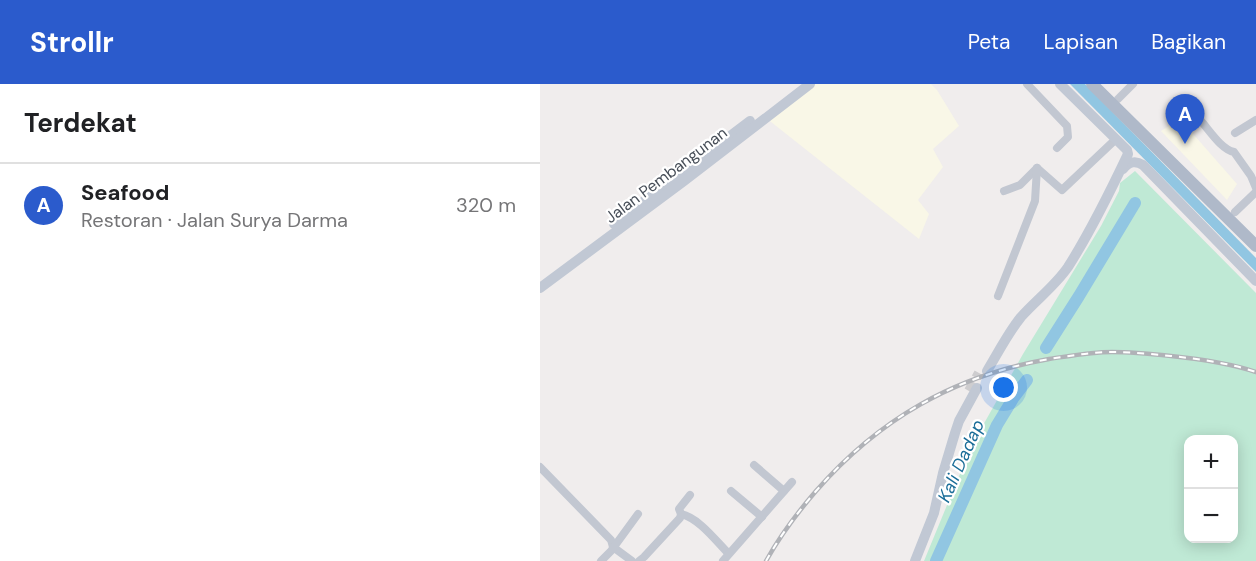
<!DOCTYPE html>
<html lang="id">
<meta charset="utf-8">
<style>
:root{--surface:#fff;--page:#f2f2f2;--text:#202124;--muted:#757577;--line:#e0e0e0;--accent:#2b5bcc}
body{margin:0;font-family:"DM Sans",sans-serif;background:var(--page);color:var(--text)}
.controls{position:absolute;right:18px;bottom:18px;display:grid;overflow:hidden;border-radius:12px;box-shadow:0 3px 15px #0003}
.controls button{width:54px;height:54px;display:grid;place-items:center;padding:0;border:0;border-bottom:2px solid var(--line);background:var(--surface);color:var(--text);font:30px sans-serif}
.you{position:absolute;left:464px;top:304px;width:21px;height:21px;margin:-15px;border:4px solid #fff;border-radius:50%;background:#1a73e8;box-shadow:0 0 0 9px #1a73e833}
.badge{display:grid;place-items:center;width:39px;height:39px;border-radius:50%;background:var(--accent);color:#fff;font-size:20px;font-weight:700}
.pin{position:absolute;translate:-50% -50px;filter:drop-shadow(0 2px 3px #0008)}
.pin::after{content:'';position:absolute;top:32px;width:21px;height:18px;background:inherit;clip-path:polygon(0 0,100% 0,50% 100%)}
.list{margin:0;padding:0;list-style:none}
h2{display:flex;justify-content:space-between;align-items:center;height:78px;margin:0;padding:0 24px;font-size:26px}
h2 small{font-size:20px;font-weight:400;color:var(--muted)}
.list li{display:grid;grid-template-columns:39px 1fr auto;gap:18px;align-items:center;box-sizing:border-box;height:84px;padding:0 24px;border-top:2px solid var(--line)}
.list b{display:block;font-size:22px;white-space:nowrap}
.list p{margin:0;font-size:20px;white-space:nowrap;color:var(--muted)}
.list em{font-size:20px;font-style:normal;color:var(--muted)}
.map{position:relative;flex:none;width:716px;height:477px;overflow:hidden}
header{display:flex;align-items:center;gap:36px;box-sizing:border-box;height:84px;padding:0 30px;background:var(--accent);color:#fff}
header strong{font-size:28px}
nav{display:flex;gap:33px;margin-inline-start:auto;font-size:21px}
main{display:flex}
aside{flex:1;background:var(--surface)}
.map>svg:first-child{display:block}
.commercial{fill:#f9f7e7}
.green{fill:#bfe9d5;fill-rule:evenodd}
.water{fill:#91c6e2}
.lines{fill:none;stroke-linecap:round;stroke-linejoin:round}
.river{stroke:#91c6e2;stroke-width:12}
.secondary-tunnel{stroke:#cecdcf;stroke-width:10;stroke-dasharray:10 5;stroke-linecap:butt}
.street{stroke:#c2c7d1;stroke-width:8}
.secondary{stroke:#c1c8d4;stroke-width:10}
.primary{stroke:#afb9c9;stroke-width:12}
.rail-casing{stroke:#b0b2b7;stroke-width:4.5}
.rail{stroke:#fff;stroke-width:2;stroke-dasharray:7;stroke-linecap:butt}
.labels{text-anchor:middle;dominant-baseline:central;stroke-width:4.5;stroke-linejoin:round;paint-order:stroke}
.street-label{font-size:16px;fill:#474e58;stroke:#fff}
.water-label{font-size:18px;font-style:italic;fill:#1a6d98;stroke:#fff}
</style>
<header>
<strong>Strollr</strong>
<nav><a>Peta</a><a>Lapisan</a><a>Bagikan</a></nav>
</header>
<main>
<aside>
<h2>Terdekat<small></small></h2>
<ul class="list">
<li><span class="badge">A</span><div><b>Seafood</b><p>Restoran · Jalan Surya Darma</p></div><em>320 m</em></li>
</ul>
</aside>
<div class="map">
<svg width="716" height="477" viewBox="0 0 716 477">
<rect width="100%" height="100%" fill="#f0eded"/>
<!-- commercial -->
<g class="commercial">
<polygon points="270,0 391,0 397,6 419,42 393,65 403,83 378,116 389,130 379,155 226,34"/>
<polygon points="640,35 697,100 687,116 621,47"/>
</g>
<!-- green -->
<path class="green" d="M595 87 716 209V477H384L419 392 442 343 483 270 561 142 579 107 580 99ZM648 356H694V454H648Z"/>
<!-- water -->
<polygon class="water" points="530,0 545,0 716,174 716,188"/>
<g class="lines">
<!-- river -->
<g class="river">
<polyline points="506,264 539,212 595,119"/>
<polyline points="396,477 457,341 474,313 487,296"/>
</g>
<!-- secondary-tunnel -->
<polyline class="secondary-tunnel" points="429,307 439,289"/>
<!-- street -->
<g class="street">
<polyline points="487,0 527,42 528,53 517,64"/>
<polyline points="578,15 593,0"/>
<path d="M661 37C670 47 681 65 694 68L711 92 716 104"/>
<polyline points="695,49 716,36"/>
<polyline points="497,84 522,106 576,55"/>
<polyline points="464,107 480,101 497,84"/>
<polyline points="695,128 716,108"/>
<polyline points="458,212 495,117 497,84"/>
<polyline points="214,381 244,407"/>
<polyline points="0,383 71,456 73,463"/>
<polyline points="191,407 222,433"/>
<path d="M141 430C159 434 176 457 188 469"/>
<polyline points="73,463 92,477"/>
<polyline points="61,477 71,467 98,430"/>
<polyline points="99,477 104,473 140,434 141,430 139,425 150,411"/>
<polyline points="183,477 252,398"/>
</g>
<!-- secondary -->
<g class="secondary">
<path d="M583 85C589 78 595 76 603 81L716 197"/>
<polyline points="74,140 210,37"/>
<polyline points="0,204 144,97 270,0"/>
<path d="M447 287C458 269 468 249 481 233 496 216 515 202 528 183 551 147 570 108 588 70L587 66 520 0"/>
<polyline points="375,477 394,429 403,389 415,349 419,337 437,304"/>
</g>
<!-- primary -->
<polyline class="primary" points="552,0 716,162"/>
<defs>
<path id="rail" d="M226 477C240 452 257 429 276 407 339 335 414 292 509 275 530 272 551 268 572 268 592 268 612 270 631 272 660 275 689 279 716 288"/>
</defs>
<!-- rail casing -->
<use href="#rail" class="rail-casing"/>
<!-- rail -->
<use href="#rail" class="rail"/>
</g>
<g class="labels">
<!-- street labels -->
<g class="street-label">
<text transform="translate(126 91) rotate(-37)">Jalan Pembangunan</text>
</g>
<!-- water labels -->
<g class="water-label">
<text transform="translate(421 377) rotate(-66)">Kali Dadap</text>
</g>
</g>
</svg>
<div class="controls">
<button>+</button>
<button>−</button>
</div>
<div class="you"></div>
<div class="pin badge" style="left:645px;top:60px">A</div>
</div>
</main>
